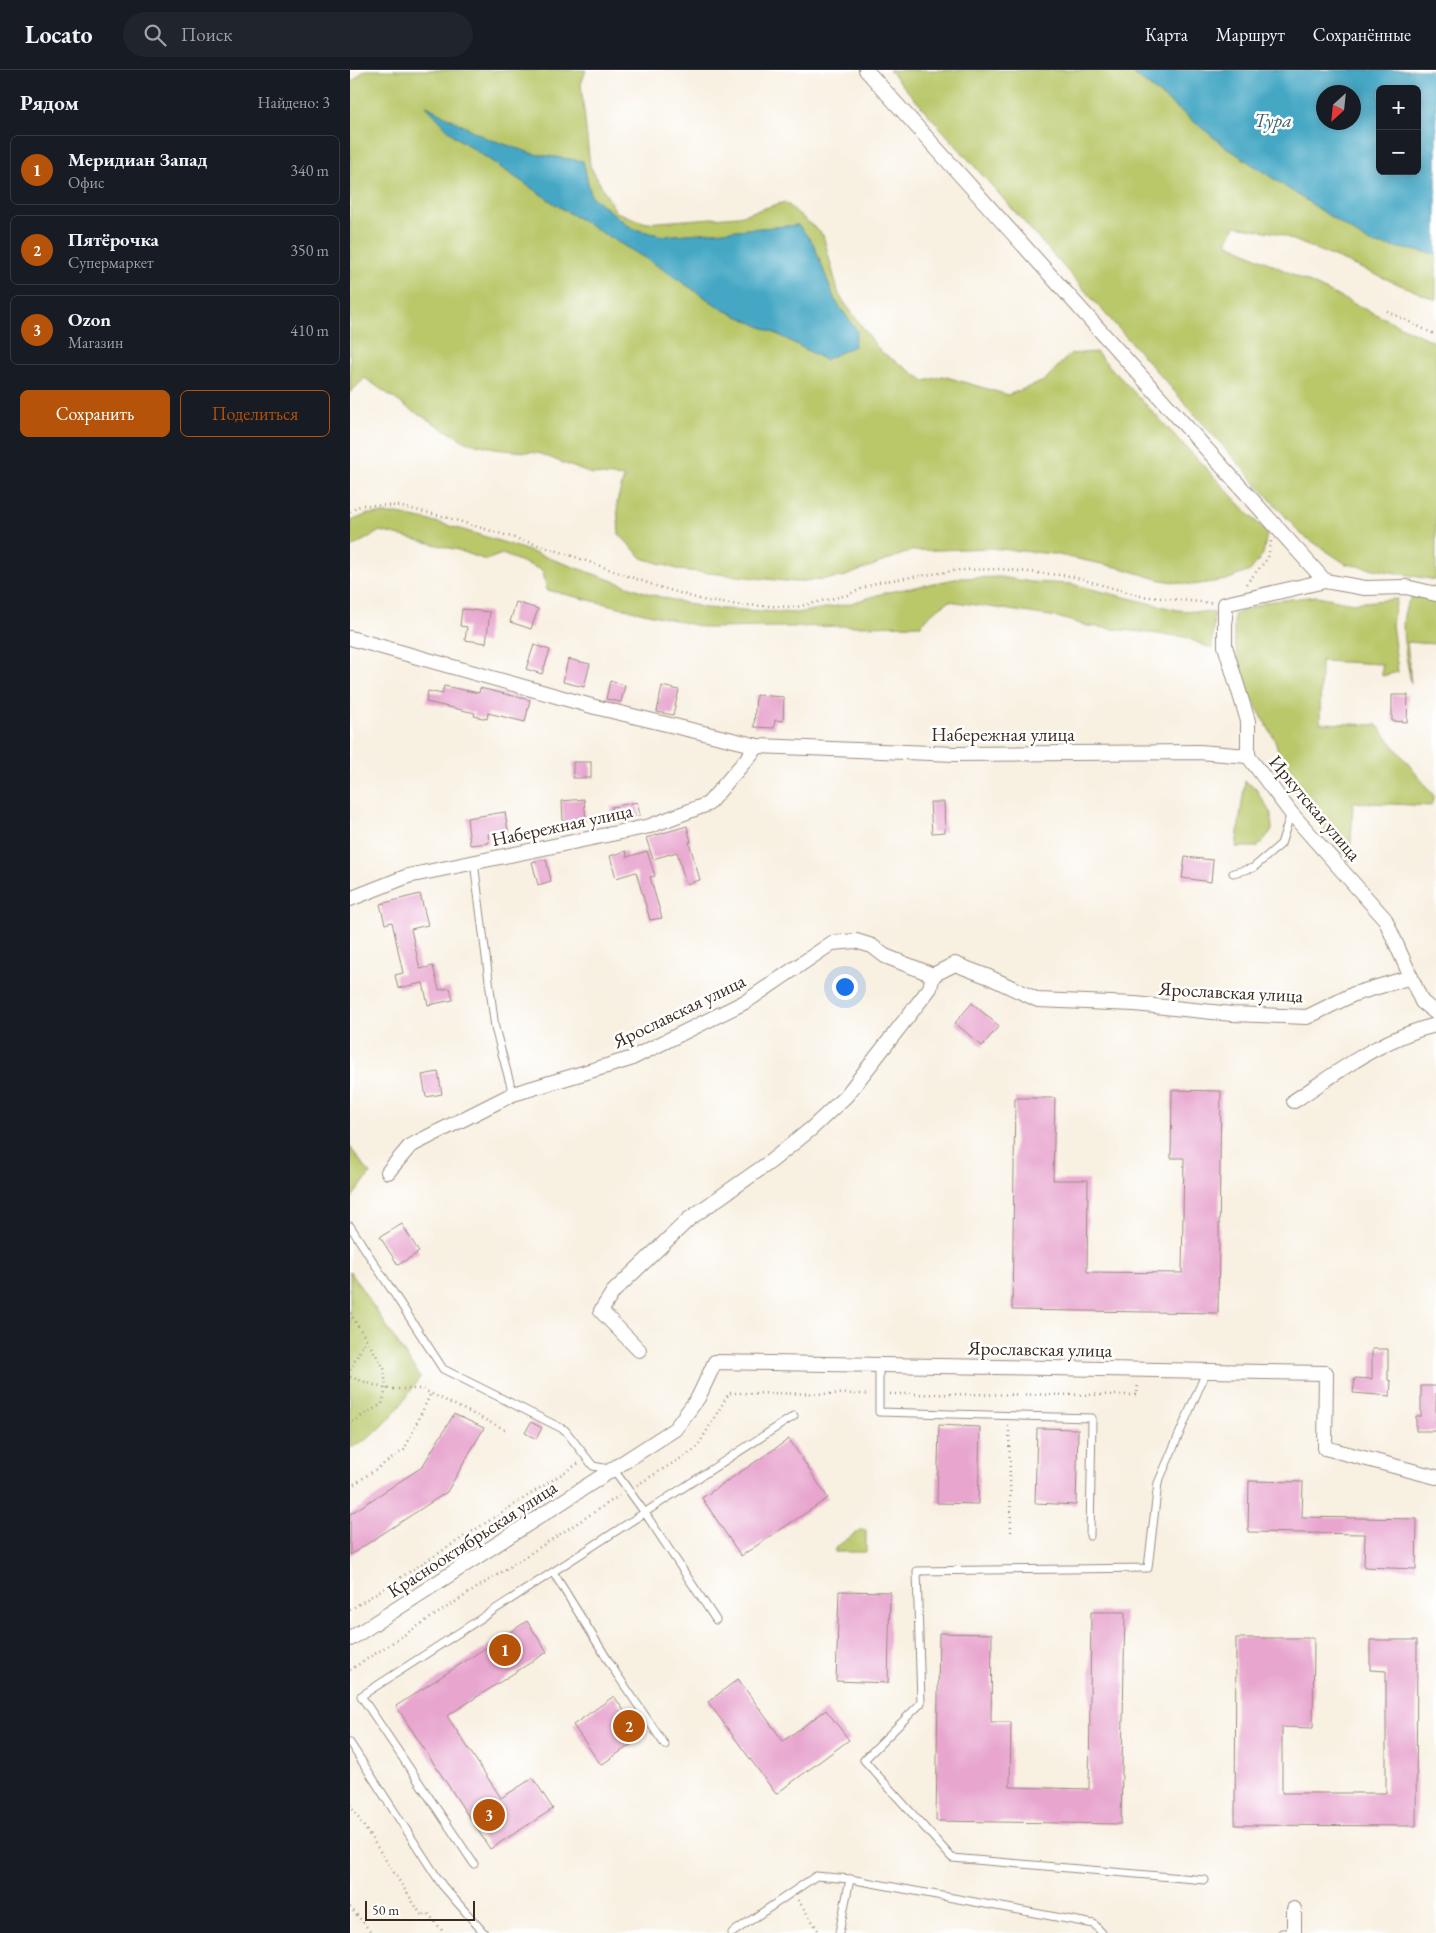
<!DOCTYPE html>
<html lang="ru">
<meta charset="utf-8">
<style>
:root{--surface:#171b24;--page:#20242c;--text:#f1f3f6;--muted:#9ea1a6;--line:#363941;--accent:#b45309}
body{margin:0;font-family:"EB Garamond",serif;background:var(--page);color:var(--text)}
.controls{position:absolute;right:15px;top:15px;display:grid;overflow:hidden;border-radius:8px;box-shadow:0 2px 12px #0003}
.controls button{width:45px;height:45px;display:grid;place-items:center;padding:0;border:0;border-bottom:1px solid var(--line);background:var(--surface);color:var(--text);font:25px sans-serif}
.compass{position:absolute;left:966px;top:15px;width:45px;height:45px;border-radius:50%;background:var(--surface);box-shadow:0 2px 12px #0003;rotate:207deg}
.scale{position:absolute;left:15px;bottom:12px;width:110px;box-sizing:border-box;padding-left:5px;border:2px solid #3b2a1e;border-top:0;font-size:14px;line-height:18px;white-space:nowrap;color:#3b2a1e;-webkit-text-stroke:4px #fff;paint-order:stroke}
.you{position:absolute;left:494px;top:916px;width:18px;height:18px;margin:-12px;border:4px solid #fff;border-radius:50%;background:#1a73e8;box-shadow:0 0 0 8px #1a73e833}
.badge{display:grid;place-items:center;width:32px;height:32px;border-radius:50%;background:var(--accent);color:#fff;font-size:16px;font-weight:700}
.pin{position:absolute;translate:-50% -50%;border:2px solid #fff;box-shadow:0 1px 5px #0006}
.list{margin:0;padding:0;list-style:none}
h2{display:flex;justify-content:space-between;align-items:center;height:65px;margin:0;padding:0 20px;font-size:21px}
h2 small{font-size:16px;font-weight:400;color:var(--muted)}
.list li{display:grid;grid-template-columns:32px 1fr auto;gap:15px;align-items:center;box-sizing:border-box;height:70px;margin:0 10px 10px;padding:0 10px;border:1px solid var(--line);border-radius:8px}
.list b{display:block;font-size:19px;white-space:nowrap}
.list p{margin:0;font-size:16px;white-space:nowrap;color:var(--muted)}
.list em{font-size:16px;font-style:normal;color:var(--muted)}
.actions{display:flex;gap:10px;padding:15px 20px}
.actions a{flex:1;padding:11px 0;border:1px solid var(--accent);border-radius:8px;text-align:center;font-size:18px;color:var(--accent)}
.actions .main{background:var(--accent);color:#fff}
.icon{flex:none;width:28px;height:28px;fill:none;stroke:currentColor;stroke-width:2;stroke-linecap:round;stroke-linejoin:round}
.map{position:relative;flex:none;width:1086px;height:1863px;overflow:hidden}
header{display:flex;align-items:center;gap:30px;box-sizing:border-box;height:70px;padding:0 25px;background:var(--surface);border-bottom:1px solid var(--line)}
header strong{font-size:24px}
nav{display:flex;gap:28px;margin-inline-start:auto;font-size:18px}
.search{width:350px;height:45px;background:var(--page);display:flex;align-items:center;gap:12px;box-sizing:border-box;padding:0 18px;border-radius:28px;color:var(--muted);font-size:19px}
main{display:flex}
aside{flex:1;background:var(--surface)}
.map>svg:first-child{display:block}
.green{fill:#bac86a;stroke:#7a7944;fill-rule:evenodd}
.water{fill:#44a7c4;stroke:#406871;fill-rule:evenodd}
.building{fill:#e8a6cf}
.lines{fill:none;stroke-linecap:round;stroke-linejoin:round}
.lane-casing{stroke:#9a8d80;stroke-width:9}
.street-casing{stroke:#9a8d80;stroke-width:16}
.path{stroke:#9a8d80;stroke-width:2.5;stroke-dasharray:1 4;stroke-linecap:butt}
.lane{stroke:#fff;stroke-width:7}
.street{stroke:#fff;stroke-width:14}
.labels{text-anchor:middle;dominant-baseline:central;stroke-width:5;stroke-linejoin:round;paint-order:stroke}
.street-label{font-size:19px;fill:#3b2a1e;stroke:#fff}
.water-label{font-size:20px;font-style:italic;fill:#3f6269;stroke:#fff}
</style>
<header>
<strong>Locato</strong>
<div class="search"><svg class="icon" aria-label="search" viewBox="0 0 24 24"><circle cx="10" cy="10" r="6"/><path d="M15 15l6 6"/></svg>Поиск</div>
<nav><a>Карта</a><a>Маршрут</a><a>Сохранённые</a></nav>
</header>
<main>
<aside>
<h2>Рядом<small>Найдено: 3</small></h2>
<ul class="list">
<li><span class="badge">1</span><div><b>Меридиан Запад</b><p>Офис</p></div><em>340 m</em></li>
<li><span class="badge">2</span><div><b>Пятёрочка</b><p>Супермаркет</p></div><em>350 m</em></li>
<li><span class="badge">3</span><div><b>Ozon</b><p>Магазин</p></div><em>410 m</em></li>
</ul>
<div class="actions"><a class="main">Сохранить</a><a>Поделиться</a></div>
</aside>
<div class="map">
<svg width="1086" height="1863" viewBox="0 0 1086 1863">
<rect width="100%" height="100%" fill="#fff"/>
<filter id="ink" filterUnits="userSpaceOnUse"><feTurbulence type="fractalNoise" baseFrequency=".02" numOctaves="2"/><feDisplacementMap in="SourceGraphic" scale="10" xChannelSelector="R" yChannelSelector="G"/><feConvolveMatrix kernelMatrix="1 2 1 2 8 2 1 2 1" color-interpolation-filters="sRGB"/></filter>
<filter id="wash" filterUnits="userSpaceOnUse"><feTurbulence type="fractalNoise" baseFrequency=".0096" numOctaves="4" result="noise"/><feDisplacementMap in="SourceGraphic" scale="20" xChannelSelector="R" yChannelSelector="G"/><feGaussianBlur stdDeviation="1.12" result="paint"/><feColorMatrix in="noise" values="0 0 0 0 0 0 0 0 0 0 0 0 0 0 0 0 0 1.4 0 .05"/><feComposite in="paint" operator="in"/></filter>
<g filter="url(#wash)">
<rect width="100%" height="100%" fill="#f8f0e1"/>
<!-- green -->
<g class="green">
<path d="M15 0H236L231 14 240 96 266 142 296 153 389 146 435 132 473 165 489 225 530 281 575 311 593 306 658 325 694 311 720 284 746 282 917 463 913 484 900 501 876 510 843 515 811 510 771 498 704 484 639 478 561 481 493 507 445 512 330 500 292 488 269 464 267 432 274 407 241 404 188 383 155 380 116 372 58 338 15 308 0 323V18L2 12ZM77 36 136 68 184 84 233 91 241 126 283 159 314 166 448 155 463 173 485 230 507 261 475 290 429 265 372 239 308 196 214 140 104 66Z"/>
<polygon points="539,0 779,0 876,77 1020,173 1086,184 1086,230 927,163 885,156 877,173 1086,273 1086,510 996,494 951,464"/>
<polygon points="18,444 48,444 90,453 159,474 303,525 355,538 447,543 498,534 534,523 575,515 610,508 650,507 681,512 721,514 827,540 864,543 862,579 835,567 738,556 707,547 599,531 583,542 571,555 357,558 197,520 192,500 152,484 136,490 108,480 30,461 0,478 1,451"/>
<path d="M1064 525 1086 530V574L1057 572 1061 613C1057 588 1044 543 1064 525Z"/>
<polygon points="967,526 1003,533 1047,529 1042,554 1048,602 1032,606 1032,594 971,591 970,653 1027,655 1084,726 1081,736 1003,732 1000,792 953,735 934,702 925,670 893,613 884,568 884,545 916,532"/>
<polygon points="895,711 906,719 921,744 922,760 908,777 886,777"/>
<polygon points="0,1077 20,1104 0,1130"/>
<path d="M0 1201 70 1307C52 1334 31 1366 0 1378Z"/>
<polygon points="510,1460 516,1460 516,1482 485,1482 485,1478"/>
</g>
<!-- water -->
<g class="water">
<path d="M779 0H1086V184L1020 173 876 77ZM1030 19H1067V101H1030ZM1004 22V52H974V22Z"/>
<polygon points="75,35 136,68 184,84 233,91 241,126 283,159 314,166 448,155 463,173 485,230 507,261 504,276 475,290 429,265 372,239 308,196 214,140 104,66"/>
</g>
<g id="blocks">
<!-- building -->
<g class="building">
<polygon points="166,532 188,539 181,559 160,552"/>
<polygon points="112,539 140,542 136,573 115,570 117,557 110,556"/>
<polygon points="184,575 200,580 192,604 176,599"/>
<polygon points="218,589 240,594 234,617 213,612"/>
<polygon points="260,611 275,615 271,632 256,629"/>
<polygon points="94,616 129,623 130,618 180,630 175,652 138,643 137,649 124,646 125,643 76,632 78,621 92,624"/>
<polygon points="312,616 329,620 323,645 307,642"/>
<polygon points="406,625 434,627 433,651 425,650 424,658 404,657"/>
<polygon points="1042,625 1058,625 1057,652 1042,651"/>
<rect x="223" y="692" width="18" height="16"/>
<polygon points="234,729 236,750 213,751 212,731"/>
<polygon points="287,732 290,745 263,750 261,737"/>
<polygon points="580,732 594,732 595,762 582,763"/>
<polygon points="155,742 158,761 138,764 139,773 120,775 117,748"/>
<polygon points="337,756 341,772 339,772 350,810 336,814 327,782 303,789 296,768"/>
<polygon points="276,781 277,787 297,781 305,806 300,807 312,848 300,850 286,802 266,808 260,786"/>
<polygon points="835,787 863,790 861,812 832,808"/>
<polygon points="196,789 201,811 188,815 182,792"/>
<polygon points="70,824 78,855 61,859 70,899 83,896 89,920 100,918 103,930 78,935 73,913 48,918 45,905 53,903 42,852 35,854 30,834"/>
<polygon points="622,933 649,956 632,976 605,953"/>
<polygon points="88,1002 92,1024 76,1027 72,1005"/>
<polygon points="822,1020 871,1021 868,1243 662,1240 665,1028 705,1028 703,1110 738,1110 737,1202 832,1203 834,1088 821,1088"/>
<polygon points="52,1154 69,1182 48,1195 30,1167"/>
<polygon points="1022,1279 1038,1279 1038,1310 1041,1311 1040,1326 1003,1323 1005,1308 1022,1309"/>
<polygon points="1071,1316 1086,1316 1086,1361 1066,1361 1066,1346 1071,1346"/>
<polygon points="104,1344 134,1358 97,1422 0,1485 0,1444 72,1397"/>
<polygon points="181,1352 192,1358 186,1369 175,1363"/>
<polygon points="589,1355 630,1357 628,1434 587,1433"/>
<polygon points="687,1358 728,1359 726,1435 685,1433"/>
<polygon points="439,1369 478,1428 391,1486 352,1428"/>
<polygon points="899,1411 953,1412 952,1447 1067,1449 1066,1499 1014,1497 1015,1464 898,1462"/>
<polygon points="489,1521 540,1522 538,1613 486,1611"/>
<polygon points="741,1542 775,1542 771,1754 586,1751 589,1563 642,1564 641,1652 661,1652 660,1717 739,1719"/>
<polygon points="177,1551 197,1582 97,1646 151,1728 183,1708 203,1739 140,1779 46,1636"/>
<polygon points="886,1568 964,1568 963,1658 932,1657 932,1723 1036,1723 1036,1601 1020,1600 1020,1570 1067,1570 1066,1756 885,1755"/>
<polygon points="388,1609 433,1671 476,1640 499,1670 426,1724 358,1632"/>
<polygon points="264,1626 292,1667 251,1695 223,1655"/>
</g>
</g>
</g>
<g filter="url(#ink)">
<use href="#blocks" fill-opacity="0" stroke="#9a8d80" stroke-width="1"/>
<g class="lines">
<defs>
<g id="lane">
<polyline points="124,792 145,958 163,1024"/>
<polyline points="883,803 903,798 931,774 941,743"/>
<polyline points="0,1156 93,1299 215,1360 243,1396 264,1400 295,1443 366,1550"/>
<polyline points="529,1295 529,1342 742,1348 740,1466"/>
<polyline points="203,1502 266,1603 315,1675"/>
<polyline points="0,1673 92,1815 134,1863"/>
<polyline points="124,1794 11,1626 444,1346"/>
<polyline points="855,1810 602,1788 514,1690 571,1633 567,1501 798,1498 808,1413 857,1300"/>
<polyline points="382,1863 466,1806 500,1809 744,1854 752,1863"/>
<polyline points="489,1863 500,1809"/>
<polyline points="932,1863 944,1863"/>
</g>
<g id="street">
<polyline points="516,0 975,511"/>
<polyline points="1086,524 1056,517 1015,518 975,511 875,534 875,576 898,651 898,686 941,743 1035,849 1072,932 1086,943"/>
<polyline points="0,568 245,637 408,676 605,684 849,682 898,686"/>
<polyline points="0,829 58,806 300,756 358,734 408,676"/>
<path d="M944 1031C988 1002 1033 967 1086 955"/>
<polyline points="38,1102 60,1076 163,1024 280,989 397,931 482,873 506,871 522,876 535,886 583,905"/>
<polyline points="289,1280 251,1241 263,1222 339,1149 420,1092 461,1059 496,1026 580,918 583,905 605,894 639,907 688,930 785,934 882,944 957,947 1004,924 1061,907"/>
<polyline points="0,1569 325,1359 348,1328 365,1292 976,1303 975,1378 1086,1407"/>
<polyline points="944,1863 944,1839"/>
</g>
</defs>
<!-- lane casing -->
<use href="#lane" class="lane-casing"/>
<!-- street casing -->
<use href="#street" class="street-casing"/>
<!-- path -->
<g class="path">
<polyline points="1037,241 1086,265"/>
<polyline points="0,442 11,435 48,436 92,446 214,483 306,516 356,531 389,535 447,537 497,525 528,512 610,500 650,499 720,506 791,526 861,533"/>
<polyline points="896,514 918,488 921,471"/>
<polyline points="0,1243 34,1298 36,1319 32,1334 0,1353"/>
<polyline points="0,1300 16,1269"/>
<polyline points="0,1307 36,1319 72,1319 156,1360"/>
<polyline points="540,1324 787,1325 788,1313"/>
<polyline points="659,1356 661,1462"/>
<polyline points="287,1415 346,1379 379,1323 519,1324"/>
<polyline points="0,1417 54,1380 81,1323"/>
<polyline points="0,1540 229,1393"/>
<polyline points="0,1600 269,1426"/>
<polyline points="0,1735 72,1846 78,1843 94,1863"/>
<polyline points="448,1830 470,1863"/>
<polyline points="0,1837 22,1863"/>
</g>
<!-- lane -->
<use href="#lane" class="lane"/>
<!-- street -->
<use href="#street" class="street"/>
</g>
</g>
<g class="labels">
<!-- street labels -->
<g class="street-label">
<text x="653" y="664">Набережная улица</text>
<text transform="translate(965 738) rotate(50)">Иркутская улица</text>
<text transform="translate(212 755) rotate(-12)">Набережная улица</text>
<text transform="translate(881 922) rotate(3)">Ярославская улица</text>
<text transform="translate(329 941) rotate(-26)">Ярославская улица</text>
<text transform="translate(690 1279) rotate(1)">Ярославская улица</text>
<text transform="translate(122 1469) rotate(-33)">Краснооктябрьская улица</text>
</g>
<!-- water labels -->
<g class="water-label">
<text x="923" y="50">Тура</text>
</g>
</g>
</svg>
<div class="controls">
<button>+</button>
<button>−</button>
</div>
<svg class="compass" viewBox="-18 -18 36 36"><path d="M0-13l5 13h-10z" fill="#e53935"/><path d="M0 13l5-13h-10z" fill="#9ea1a6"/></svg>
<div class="scale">50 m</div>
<div class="you"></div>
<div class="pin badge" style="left:155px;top:1580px">1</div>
<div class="pin badge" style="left:279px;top:1656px">2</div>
<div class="pin badge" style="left:139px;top:1745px">3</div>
</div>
</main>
